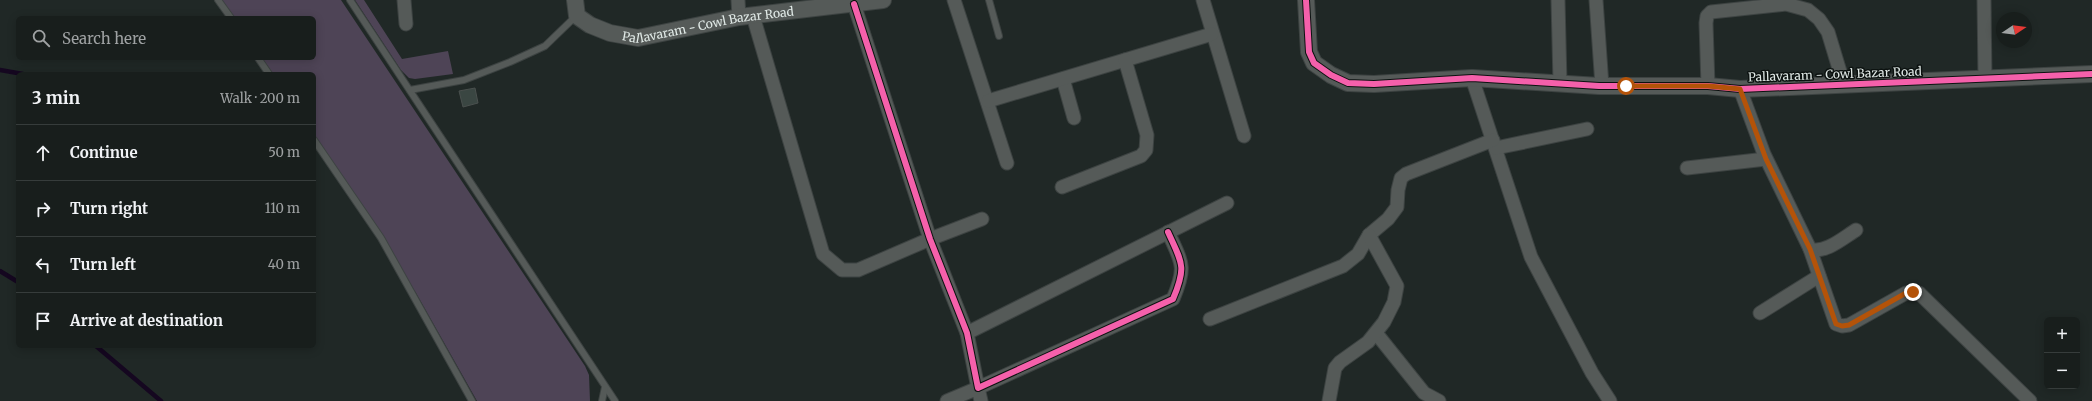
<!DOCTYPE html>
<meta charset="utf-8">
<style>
:root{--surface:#181e1c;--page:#252b29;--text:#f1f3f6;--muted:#9fa2a3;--line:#363c3b}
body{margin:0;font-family:Merriweather,serif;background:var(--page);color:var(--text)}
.controls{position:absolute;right:12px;bottom:12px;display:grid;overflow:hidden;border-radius:6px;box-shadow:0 2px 10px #0003}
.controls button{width:36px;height:36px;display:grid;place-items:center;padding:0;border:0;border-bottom:1px solid var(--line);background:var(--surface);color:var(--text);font:20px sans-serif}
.compass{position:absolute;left:1996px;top:12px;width:36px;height:36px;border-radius:50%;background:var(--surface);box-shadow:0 2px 10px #0003;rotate:77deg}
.stop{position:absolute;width:12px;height:12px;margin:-9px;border:3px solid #b45309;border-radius:50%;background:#fff}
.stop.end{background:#b45309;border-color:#fff;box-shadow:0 1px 4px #0008}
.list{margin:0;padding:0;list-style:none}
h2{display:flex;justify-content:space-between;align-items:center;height:52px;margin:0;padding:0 16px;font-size:17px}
h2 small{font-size:13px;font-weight:400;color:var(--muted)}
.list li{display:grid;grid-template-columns:26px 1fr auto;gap:12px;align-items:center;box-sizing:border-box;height:56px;padding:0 16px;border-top:1px solid var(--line)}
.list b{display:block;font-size:15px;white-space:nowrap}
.list em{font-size:13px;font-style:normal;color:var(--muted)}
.icon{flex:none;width:22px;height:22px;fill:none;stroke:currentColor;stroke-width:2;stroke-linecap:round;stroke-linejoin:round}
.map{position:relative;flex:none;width:2092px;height:401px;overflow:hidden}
.search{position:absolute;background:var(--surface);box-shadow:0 2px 10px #0003;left:16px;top:16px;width:300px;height:44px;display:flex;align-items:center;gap:10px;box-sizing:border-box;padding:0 14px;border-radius:6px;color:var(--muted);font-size:15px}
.panel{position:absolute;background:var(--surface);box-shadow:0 2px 10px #0003;left:16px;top:72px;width:300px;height:276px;border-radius:6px}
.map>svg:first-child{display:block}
.green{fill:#4e4456}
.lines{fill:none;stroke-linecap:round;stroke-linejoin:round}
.stream{stroke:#150720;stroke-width:4.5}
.building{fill:#3a4642;stroke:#4a504e}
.service-casing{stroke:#3d4342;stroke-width:8}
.minor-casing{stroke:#3d4342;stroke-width:15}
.tertiary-casing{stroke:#3d4342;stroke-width:18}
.service{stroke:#555a58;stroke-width:6}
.minor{stroke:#555a58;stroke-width:13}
.tertiary{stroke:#555a58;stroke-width:16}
.cycleway-casing{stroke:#0c1210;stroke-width:8}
.cycleway{stroke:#f560ab;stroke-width:6}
.route{stroke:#b45309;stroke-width:5}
.labels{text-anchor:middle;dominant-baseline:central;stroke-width:3;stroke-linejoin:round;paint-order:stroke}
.street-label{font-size:12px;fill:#e0e9e6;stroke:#0c1210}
</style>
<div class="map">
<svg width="2092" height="401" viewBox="0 0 2092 401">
<rect width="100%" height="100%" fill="#202826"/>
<!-- green -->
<g class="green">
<polygon points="219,0 341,0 585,366 589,375 590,401 477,401 416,293 314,141 314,74 269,74 258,58 314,58 314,18 232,18"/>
<polygon points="355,0 364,0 402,59 448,51 453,74 415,79 409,78 401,70"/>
</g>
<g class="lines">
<!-- stream -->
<g class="stream">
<polyline points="0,70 23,74"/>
<polyline points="0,271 18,282"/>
<polyline points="96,346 161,401"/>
</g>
</g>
<!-- building -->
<polygon class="building" points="475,88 478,103 463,107 459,91"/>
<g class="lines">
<defs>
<g id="service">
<polyline points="218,0 231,18"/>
<polyline points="350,0 615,401"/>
<polyline points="989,0 999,36"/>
<polyline points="258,58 269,74"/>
<polyline points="410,90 464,80 510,62 545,46 576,16"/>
<polyline points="314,140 381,238 472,401"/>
<polyline points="602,401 605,387"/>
</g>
<g id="minor">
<polyline points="404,0 406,24"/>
<polyline points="738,0 739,17"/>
<polyline points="954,0 1007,163"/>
<polyline points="1203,0 1244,136"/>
<polyline points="1558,0 1560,83"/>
<polyline points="1596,0 1602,86"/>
<polyline points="1984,0 1985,78"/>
<path d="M854 4 930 239 967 333 978 388 1173 299C1187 266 1182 263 1168 232"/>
<polyline points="753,16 823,254 842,270 858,270 930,239 982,219"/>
<polyline points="1472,78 1531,257 1592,373 1610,401"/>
<polyline points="1063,79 1074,118"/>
<polyline points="1708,86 1706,23 1707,16 1711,12 1786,4 1808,10 1819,19 1828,32 1844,85"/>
<path d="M1740 89 1764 154 1810 249C1825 254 1843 238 1856 230"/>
<polyline points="988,101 1212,34"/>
<polyline points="1496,148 1587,129"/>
<polyline points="1687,168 1766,159"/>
<polyline points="1062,187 1141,156 1146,150 1147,135 1125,60"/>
<polyline points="1810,249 1836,324 1842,326 1849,325 1906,293 1919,293 2030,401"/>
<polyline points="1760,313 1819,276"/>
<polyline points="1210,319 1343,266 1358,254 1369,235 1388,219 1397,207 1398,190 1401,178 1406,174 1493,140"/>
<polyline points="967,333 1227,203"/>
<polyline points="1376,333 1424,393 1439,401"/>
<polyline points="947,401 978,388 981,401"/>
<polyline points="1329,401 1335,368 1340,362 1368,342 1384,322 1394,302 1397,286 1369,235"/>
</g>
<g id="tertiary">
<path id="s1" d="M575 0 577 16 590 25 610 33 638 38 739 17 883 0"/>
<polyline points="1306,0 1309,52 1314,63 1331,75 1348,83 1374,84 1472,78 1599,86 1708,86 1740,89 2092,74"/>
</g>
</defs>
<!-- service casing -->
<use href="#service" class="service-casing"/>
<!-- minor casing -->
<use href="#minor" class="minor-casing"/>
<!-- tertiary casing -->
<use href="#tertiary" class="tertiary-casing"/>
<!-- service -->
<use href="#service" class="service"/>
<!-- minor -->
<use href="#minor" class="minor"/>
<!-- tertiary -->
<use href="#tertiary" class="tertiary"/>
<defs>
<g id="cycleway">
<polyline points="1306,0 1309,52 1314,63 1331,75 1348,83 1374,84 1472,78 1599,86 1708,86 1740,89 2092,74"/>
<path d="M854 4 930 239 967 333 978 388 1173 299C1187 266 1182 263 1168 232"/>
</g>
</defs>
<!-- cycleway casing -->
<use href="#cycleway" class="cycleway-casing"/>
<!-- cycleway -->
<use href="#cycleway" class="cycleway"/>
</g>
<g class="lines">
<!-- route -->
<polyline class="route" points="1626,86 1708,86 1740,89 1766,159 1810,249 1836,324 1842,326 1849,325 1906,293 1913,292"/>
</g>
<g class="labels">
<!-- street labels -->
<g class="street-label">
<text stroke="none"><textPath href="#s1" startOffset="153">Pallavaram - Cowl Bazar Road</textPath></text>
<text transform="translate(1835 74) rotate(-2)">Pallavaram - Cowl Bazar Road</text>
</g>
</g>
</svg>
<div class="controls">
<button>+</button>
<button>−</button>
</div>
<svg class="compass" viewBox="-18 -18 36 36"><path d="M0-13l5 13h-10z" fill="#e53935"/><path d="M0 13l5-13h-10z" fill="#9fa2a3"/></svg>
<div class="stop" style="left:1626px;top:86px"></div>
<div class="stop end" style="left:1913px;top:292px"></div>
<div class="search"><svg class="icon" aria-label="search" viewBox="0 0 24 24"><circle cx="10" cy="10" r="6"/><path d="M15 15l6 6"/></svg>Search here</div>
<section class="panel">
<h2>3 min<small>Walk · 200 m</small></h2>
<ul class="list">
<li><svg class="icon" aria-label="ahead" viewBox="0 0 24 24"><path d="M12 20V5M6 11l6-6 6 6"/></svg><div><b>Continue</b></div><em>50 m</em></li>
<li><svg class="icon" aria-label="right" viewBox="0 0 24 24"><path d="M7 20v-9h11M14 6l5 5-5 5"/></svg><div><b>Turn right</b></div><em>110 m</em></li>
<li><svg class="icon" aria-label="left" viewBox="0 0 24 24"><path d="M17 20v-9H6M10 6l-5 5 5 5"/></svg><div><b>Turn left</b></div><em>40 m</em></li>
<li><svg class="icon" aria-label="arrive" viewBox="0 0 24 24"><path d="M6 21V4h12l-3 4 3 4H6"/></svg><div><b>Arrive at destination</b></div></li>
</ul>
</section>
</div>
